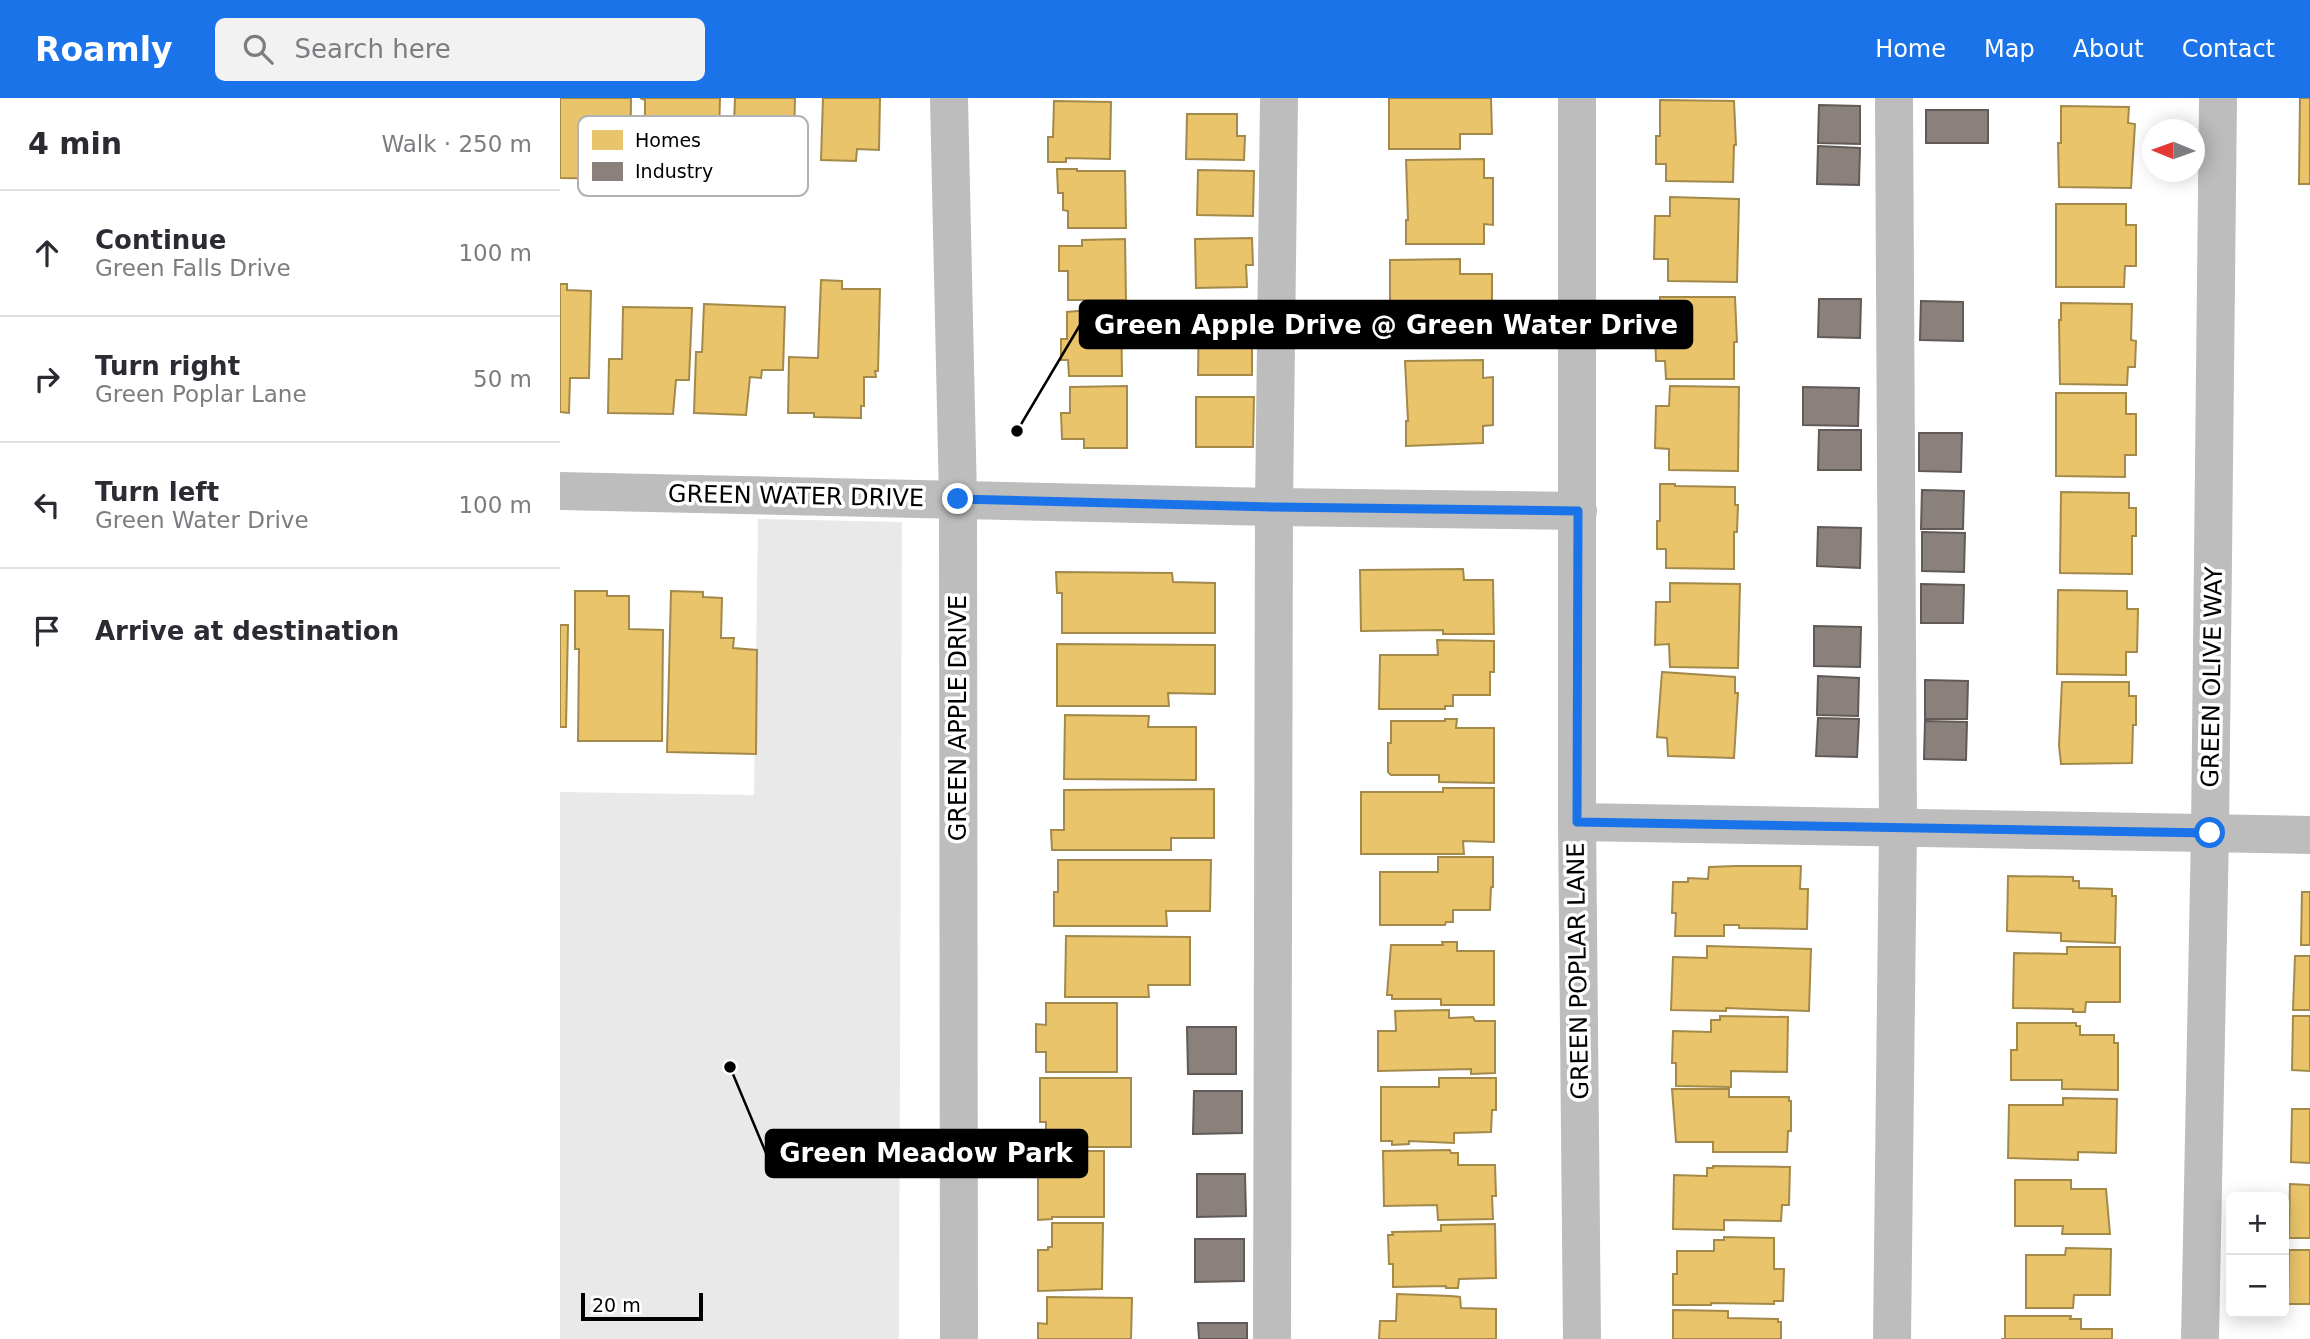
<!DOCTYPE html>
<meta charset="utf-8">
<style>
:root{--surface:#fff;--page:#f2f2f3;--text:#2b2b33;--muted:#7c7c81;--line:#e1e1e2;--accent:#1a73e8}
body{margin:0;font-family:"DejaVu Sans",sans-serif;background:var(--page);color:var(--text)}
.controls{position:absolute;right:21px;bottom:21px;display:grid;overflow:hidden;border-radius:10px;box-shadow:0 4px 18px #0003}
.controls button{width:63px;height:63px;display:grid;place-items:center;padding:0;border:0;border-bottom:2px solid var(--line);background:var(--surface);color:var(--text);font:35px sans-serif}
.compass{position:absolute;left:1582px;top:21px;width:63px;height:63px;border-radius:50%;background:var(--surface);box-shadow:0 4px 18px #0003;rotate:271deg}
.scale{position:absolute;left:21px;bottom:18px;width:122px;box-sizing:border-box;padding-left:7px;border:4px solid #000;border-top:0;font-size:19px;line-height:24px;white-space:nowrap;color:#000;-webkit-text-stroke:5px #fff;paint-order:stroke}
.stop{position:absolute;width:21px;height:21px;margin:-16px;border:5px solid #1a73e8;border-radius:50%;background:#fff}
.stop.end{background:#1a73e8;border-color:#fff;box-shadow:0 2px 7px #0008}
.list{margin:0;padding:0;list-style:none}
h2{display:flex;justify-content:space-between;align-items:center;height:91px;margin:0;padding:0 28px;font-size:30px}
h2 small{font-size:23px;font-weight:400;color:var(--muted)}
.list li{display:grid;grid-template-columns:46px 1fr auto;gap:21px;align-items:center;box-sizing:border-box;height:126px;padding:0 28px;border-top:2px solid var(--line)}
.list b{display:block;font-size:26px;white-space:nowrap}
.list p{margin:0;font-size:23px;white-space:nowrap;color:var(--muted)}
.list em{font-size:23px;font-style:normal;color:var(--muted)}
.icon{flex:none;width:38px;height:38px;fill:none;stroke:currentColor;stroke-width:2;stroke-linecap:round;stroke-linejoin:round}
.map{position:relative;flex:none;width:1750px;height:1241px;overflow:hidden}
header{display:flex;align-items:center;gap:42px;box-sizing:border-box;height:98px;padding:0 35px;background:var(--accent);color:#fff}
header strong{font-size:33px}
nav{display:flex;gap:38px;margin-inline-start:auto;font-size:24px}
.search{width:490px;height:63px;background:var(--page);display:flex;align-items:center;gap:18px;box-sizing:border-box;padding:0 24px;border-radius:10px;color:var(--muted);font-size:26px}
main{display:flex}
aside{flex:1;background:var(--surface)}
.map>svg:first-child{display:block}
.green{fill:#e9e9e9}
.homes{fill:#e9c46a;stroke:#a3894a;stroke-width:2}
.industry{fill:#8a817c;stroke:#615a57;stroke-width:2}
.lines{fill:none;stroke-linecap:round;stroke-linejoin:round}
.minor{stroke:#bdbdbd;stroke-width:38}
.route{stroke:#1a73e8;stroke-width:9}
.labels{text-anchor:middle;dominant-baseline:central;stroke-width:7;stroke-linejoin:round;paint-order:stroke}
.street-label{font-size:24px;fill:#000;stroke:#fff}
.key{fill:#fff;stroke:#b2b2b2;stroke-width:2}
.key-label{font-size:19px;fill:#000}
.leader{fill:none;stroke:#000;stroke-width:2.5}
.callout-dot{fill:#000;stroke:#fff;stroke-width:2.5}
.callout{fill:#000;stroke:#000;stroke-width:2.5}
.callout-label{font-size:26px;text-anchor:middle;font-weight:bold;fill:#fff}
</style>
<header>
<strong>Roamly</strong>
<div class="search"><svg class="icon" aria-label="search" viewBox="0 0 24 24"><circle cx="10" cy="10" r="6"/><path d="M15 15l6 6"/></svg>Search here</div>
<nav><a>Home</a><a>Map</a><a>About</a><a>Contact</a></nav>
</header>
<main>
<aside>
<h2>4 min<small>Walk · 250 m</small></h2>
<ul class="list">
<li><svg class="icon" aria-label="ahead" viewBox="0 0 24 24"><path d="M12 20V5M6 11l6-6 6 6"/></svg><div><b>Continue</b><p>Green Falls Drive</p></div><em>100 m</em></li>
<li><svg class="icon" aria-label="right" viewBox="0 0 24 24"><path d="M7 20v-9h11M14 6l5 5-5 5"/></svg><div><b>Turn right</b><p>Green Poplar Lane</p></div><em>50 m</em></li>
<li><svg class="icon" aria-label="left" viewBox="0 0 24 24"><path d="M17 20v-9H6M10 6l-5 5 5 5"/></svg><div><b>Turn left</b><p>Green Water Drive</p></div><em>100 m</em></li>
<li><svg class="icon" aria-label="arrive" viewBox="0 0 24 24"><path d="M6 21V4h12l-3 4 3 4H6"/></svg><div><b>Arrive at destination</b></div></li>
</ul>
</aside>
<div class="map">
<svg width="1750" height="1241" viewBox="0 0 1750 1241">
<rect width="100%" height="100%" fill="#fff"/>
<!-- green -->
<polygon class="green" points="198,421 342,424 339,1241 0,1241 0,694 194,697"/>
<!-- homes -->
<g class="homes">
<polygon points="0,0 71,0 70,81 0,80"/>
<polygon points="80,0 160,0 159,36 156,36 156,46 85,47 85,2"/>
<polygon points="175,0 235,0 234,38 208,38 207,52 173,51"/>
<polygon points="263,0 320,0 319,52 297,51 296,63 261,62"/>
<polygon points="829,0 931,0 932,36 900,36 900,51 829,51"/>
<polygon points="1740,0 1750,0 1750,86 1739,86"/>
<polygon points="1100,2 1174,3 1176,47 1174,47 1173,84 1106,83 1106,66 1096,66 1096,38 1100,38"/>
<polygon points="494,3 551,4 550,61 506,60 506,64 488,64 488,39 493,39"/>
<polygon points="1501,8 1569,9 1568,25 1575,26 1571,90 1499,89 1498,45 1501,45"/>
<polygon points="627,16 677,16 677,38 685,38 684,62 626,61"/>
<polygon points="924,61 924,80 933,80 933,127 924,126 924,146 846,146 846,122 848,122 846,62"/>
<polygon points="497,71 517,71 517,73 565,73 566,130 508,130 508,113 503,112 503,95 498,95"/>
<polygon points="638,72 694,73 693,118 637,117"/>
<polygon points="1110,99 1179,101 1177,184 1108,183 1108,161 1094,161 1095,118 1110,118"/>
<polygon points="1496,106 1566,106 1566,127 1576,127 1576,168 1565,168 1564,189 1496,189"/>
<polygon points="692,140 693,167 686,167 687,189 636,190 635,141"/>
<polygon points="565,141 566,202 508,202 508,173 499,173 499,148 522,148 522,142"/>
<polygon points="900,161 900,176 932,176 932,228 900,229 900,243 830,244 830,162"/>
<polygon points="261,182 282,183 282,191 320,191 318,273 315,273 316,279 304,279 304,308 301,308 301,320 254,319 254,315 228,315 229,259 258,260"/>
<polygon points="0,186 7,186 7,192 31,193 29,280 10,280 9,315 0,314"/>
<polygon points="1100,199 1175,199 1177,244 1174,244 1174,281 1106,281 1105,263 1096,263 1095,235 1100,235"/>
<polygon points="1501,205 1572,206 1571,242 1576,243 1575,269 1568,269 1567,287 1500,286 1499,222 1501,222"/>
<polygon points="144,206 225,209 223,272 202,272 201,280 190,279 186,317 134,315 136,254 142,254"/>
<polygon points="63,209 132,210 129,282 116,282 113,316 48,315 49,261 62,261"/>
<polygon points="528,212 528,214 561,213 562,278 509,278 508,262 501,262 501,241 507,241 507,214"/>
<polygon points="639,213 692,213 692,277 638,277"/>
<polygon points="923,262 923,280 933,279 933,327 923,328 923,345 846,348 846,323 848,323 845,263"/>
<polygon points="567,288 567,350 524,350 524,341 502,341 501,315 510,315 510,289"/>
<polygon points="1110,288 1179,289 1178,373 1109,372 1109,351 1095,350 1096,308 1109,308"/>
<polygon points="1496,295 1566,295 1566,316 1576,316 1576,357 1565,357 1565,379 1496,378"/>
<polygon points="636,299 694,299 693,349 636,349"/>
<polygon points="1100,386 1115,386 1115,388 1175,389 1175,407 1178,407 1177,434 1174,434 1174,471 1106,470 1106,451 1097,451 1097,423 1100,423"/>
<polygon points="1501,394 1569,395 1569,410 1576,410 1576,438 1572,438 1572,476 1500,475"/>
<polygon points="903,471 904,482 933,482 934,536 883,536 883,532 801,533 800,472"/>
<polygon points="496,474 612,475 613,484 655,485 655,535 502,535 502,495 497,495"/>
<polygon points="1110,485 1180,486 1178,570 1110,569 1109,546 1095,547 1096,504 1110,504"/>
<polygon points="1498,492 1567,493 1567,511 1578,511 1577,554 1566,554 1566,577 1497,576"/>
<polygon points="15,493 47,493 47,498 69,498 69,531 103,532 102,643 18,643 19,551 15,551"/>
<polygon points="111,493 143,494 143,499 162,500 161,540 174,540 173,550 197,552 196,656 107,654"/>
<polygon points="0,527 8,527 6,629 0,629"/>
<polygon points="877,542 934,543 934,574 930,574 930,597 893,597 893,608 885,608 885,611 819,611 820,557 878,557"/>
<polygon points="497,546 655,547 655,596 608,595 609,608 497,608"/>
<polygon points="1102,574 1175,579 1175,595 1178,595 1174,660 1108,658 1107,640 1097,639"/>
<polygon points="1502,584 1569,584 1569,598 1576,598 1576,627 1573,627 1572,665 1501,666 1499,647"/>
<polygon points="505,617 589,618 588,629 636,629 636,682 504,681"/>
<polygon points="885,621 897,621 896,630 934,630 934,685 879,684 879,677 831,677 828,674 828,645 831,645 831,623 885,623"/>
<polygon points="883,690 934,690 934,744 903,743 904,756 801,756 801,694 883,694"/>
<polygon points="654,691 654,740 611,740 611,752 492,752 491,732 504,732 504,692"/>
<polygon points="878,759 933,759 933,789 931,789 930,812 893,812 893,824 886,824 885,827 820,827 820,774 878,774"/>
<polygon points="498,762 651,762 650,813 606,813 607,828 494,828 494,794 498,794"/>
<polygon points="1176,768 1241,768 1240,791 1248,791 1247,831 1179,830 1179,827 1164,827 1164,838 1115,838 1116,815 1112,815 1113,784 1128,784 1128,780 1148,781 1149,769"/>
<polygon points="1448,778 1513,779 1513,783 1519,783 1519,790 1552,791 1552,798 1556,798 1555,845 1501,843 1501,835 1447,833"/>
<polygon points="1742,794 1750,794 1750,847 1741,847"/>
<polygon points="506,838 630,839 630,887 588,887 589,899 505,899"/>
<polygon points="882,844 897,844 897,853 934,853 934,907 881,907 881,901 832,901 832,897 827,897 831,847 883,847"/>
<polygon points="1147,848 1251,851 1249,913 1166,910 1166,913 1111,912 1113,859 1147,860"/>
<polygon points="1507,849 1560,849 1560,904 1526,904 1525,914 1513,914 1513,911 1453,910 1454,855 1507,856"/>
<polygon points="1735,858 1750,858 1750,912 1733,912"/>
<polygon points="486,905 557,905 557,974 486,974 486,954 476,954 476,926 486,927"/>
<polygon points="889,912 889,920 913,919 915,923 935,923 935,975 911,976 911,971 818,973 818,933 836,933 835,913"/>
<polygon points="1160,918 1228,919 1227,974 1171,973 1171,989 1116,988 1116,965 1112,965 1113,933 1151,934 1151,922 1160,922"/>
<polygon points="1733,918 1750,918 1750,973 1732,972"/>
<polygon points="1457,925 1516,925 1516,928 1520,928 1520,937 1554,937 1554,945 1558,945 1558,992 1502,991 1502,982 1451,982 1451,952 1457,952"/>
<polygon points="480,980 571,980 571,1049 486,1049 486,1024 480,1024"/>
<polygon points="879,980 936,980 936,1012 932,1012 931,1034 894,1035 894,1045 849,1043 849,1046 832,1047 832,1043 821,1043 821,989 879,989"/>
<polygon points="1112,991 1169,991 1169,999 1229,999 1229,1003 1231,1003 1231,1033 1228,1033 1227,1054 1153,1054 1153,1044 1116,1044"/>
<polygon points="1503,1000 1557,1001 1556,1055 1518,1054 1518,1062 1448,1060 1449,1007 1503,1007"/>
<polygon points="1732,1011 1750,1011 1750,1065 1731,1064"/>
<polygon points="890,1052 891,1055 898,1055 898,1067 935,1067 936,1098 932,1098 933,1121 878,1122 877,1107 824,1108 823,1053"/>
<polygon points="488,1053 544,1053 544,1119 492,1119 492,1121 478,1122 478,1071 487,1071"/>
<polygon points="1153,1068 1230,1069 1229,1107 1222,1107 1221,1123 1164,1122 1164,1132 1113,1131 1114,1077 1147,1078 1147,1070 1153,1070"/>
<polygon points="1455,1082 1511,1082 1511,1091 1546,1091 1550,1136 1502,1136 1503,1128 1455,1128"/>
<polygon points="1730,1086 1750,1087 1750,1140 1729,1140"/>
<polygon points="492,1125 543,1125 542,1191 478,1193 478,1152 488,1152 488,1149 492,1149"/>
<polygon points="935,1126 936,1180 899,1181 898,1190 886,1190 886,1188 833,1189 833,1166 829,1166 828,1137 833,1137 832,1134 881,1133 881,1127"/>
<polygon points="1164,1139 1214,1140 1214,1171 1224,1171 1223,1203 1214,1203 1214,1206 1151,1205 1151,1207 1113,1207 1113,1176 1117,1176 1117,1153 1154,1153 1154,1142 1164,1142"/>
<polygon points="1506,1150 1551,1151 1550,1197 1514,1197 1513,1210 1466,1210 1466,1157 1505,1157"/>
<polygon points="1729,1152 1750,1152 1750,1206 1728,1206"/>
<polygon points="837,1196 891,1198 900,1199 901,1210 936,1211 936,1241 819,1241 820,1223 836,1223"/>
<polygon points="487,1199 572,1200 571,1241 478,1241 478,1225 487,1226"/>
<polygon points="1113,1212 1168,1213 1168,1220 1218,1221 1218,1224 1221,1224 1221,1241 1113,1241"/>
<polygon points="1445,1218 1511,1218 1510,1221 1521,1221 1521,1231 1552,1231 1552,1241 1441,1241 1445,1241"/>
</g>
<!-- industry -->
<g class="industry">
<polygon points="1259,7 1300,8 1300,46 1258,45"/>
<rect x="1366" y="12" width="62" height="33"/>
<polygon points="1258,48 1300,50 1299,87 1257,86"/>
<polygon points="1259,201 1301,201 1300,240 1258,239"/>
<polygon points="1361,203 1403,204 1403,243 1360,242"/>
<polygon points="1243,289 1299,290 1298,328 1243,327"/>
<polygon points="1259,332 1301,332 1301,372 1258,372"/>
<polygon points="1359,335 1402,335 1401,374 1359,373"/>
<polygon points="1362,392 1404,393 1403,431 1361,431"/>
<polygon points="1258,429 1301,430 1300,470 1257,468"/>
<polygon points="1362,434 1405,435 1404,474 1362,473"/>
<polygon points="1361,486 1404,487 1403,525 1361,525"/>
<polygon points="1254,528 1301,529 1300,569 1254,568"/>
<polygon points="1258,578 1299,580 1298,618 1257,617"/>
<polygon points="1365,582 1408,583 1407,621 1365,621"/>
<polygon points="1258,620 1299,621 1297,659 1256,658"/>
<polygon points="1365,623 1407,624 1406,662 1364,661"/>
<polygon points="627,929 676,929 676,976 628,976"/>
<polygon points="634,993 682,993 682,1035 633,1036"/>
<polygon points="637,1076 685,1076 686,1118 637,1119"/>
<polygon points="635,1141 684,1141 684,1183 635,1184"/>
<polygon points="638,1225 687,1225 687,1241 639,1241"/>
</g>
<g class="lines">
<!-- minor -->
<g class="minor">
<polyline points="389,0 398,401 399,1241"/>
<polyline points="1017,0 1017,724 1022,1241"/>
<polyline points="0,393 714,409 1018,413"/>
<polyline points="1017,724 1750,737"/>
<polyline points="712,1241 714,409 719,0"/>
<polyline points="1332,1241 1338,731 1334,0"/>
<polyline points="1640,1241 1650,735 1658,0"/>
</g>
</g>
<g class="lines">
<!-- route -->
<polyline class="route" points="398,401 714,409 1018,413 1017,724 1650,735"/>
</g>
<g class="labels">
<!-- street labels -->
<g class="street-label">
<text transform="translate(236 398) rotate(1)">GREEN WATER DRIVE</text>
<text transform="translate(1652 579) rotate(-89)">GREEN OLIVE WAY</text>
<text transform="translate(398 620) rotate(-90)">GREEN APPLE DRIVE</text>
<text transform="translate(1018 873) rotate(-91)">GREEN POPLAR LANE</text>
</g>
</g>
<!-- legend -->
<rect x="18" y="18" width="230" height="80" rx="10" class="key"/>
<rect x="32" y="32" width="31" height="20" fill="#e9c46a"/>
<rect x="32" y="64" width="31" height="19" fill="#8a817c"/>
<g class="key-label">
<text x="75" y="49">Homes</text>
<text x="75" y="80">Industry</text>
</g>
<!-- callouts -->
<path class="leader" d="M457 333L520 227M170 969L206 1055"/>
<g class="callout-dot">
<circle cx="457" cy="333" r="7"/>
<circle cx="170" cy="969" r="7"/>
</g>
<g class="callout">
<rect x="520" y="203" width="612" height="47" rx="7"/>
<rect x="206" y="1032" width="321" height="47" rx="7"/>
</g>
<g class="callout-label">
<text x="826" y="236">Green Apple Drive @ Green Water Drive</text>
<text x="366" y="1064">Green Meadow Park</text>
</g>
</svg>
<div class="controls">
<button>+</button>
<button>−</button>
</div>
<svg class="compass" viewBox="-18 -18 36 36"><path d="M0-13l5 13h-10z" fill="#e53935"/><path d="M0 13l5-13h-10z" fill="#7c7c81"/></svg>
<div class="scale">20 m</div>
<div class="stop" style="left:1650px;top:735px"></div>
<div class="stop end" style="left:398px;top:401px"></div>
</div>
</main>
